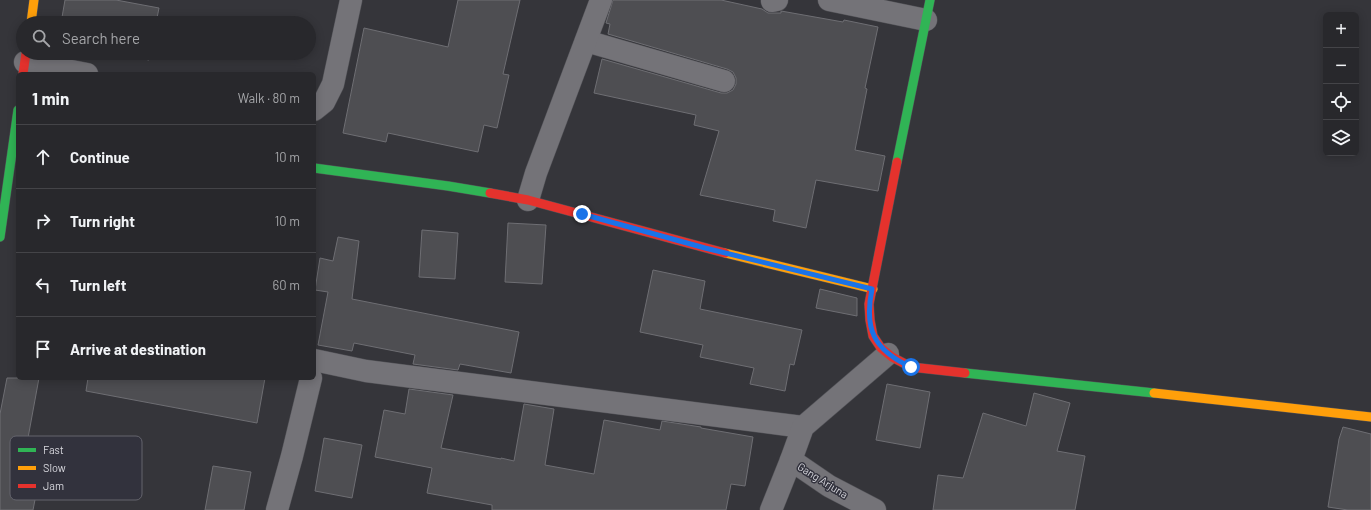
<!DOCTYPE html>
<meta charset="utf-8">
<style>
:root{--surface:#28282c;--page:#343438;--text:#f1f3f6;--muted:#a5a6a9;--line:#444448}
body{margin:0;font-family:Barlow,sans-serif;background:var(--page);color:var(--text)}
.controls{position:absolute;right:12px;top:12px;display:grid;overflow:hidden;border-radius:6px;box-shadow:0 2px 10px #0003}
.controls button{width:36px;height:36px;display:grid;place-items:center;padding:0;border:0;border-bottom:1px solid var(--line);background:var(--surface);color:var(--text);font:20px sans-serif}
.stop{position:absolute;width:12px;height:12px;margin:-9px;border:3px solid #1a73e8;border-radius:50%;background:#fff}
.stop.end{background:#1a73e8;border-color:#fff;box-shadow:0 1px 4px #0008}
.list{margin:0;padding:0;list-style:none}
h2{display:flex;justify-content:space-between;align-items:center;height:52px;margin:0;padding:0 16px;font-size:17px}
h2 small{font-size:13px;font-weight:400;color:var(--muted)}
.list li{display:grid;grid-template-columns:26px 1fr auto;gap:12px;align-items:center;box-sizing:border-box;height:64px;padding:0 16px;border-top:1px solid var(--line)}
.list b{display:block;font-size:15px;white-space:nowrap}
.list em{font-size:13px;font-style:normal;color:var(--muted)}
.icon{flex:none;width:22px;height:22px;fill:none;stroke:currentColor;stroke-width:2;stroke-linecap:round;stroke-linejoin:round}
.map{position:relative;flex:none;width:1371px;height:510px;overflow:hidden}
.search{position:absolute;background:var(--surface);box-shadow:0 2px 10px #0003;left:16px;top:16px;width:300px;height:44px;display:flex;align-items:center;gap:10px;box-sizing:border-box;padding:0 14px;border-radius:22px;color:var(--muted);font-size:15px}
.panel{position:absolute;background:var(--surface);box-shadow:0 2px 10px #0003;left:16px;top:72px;width:300px;height:308px;border-radius:6px}
.map>svg:first-child{display:block}
.building{fill:#4e4e52;stroke:#6e6e73}
.lines{fill:none;stroke-linecap:round;stroke-linejoin:round}
.street-casing{stroke:#525257;stroke-width:23}
.fast-casing{stroke:#525257;stroke-width:10}
.slow-casing{stroke:#525257;stroke-width:10}
.jam-casing{stroke:#525257;stroke-width:10}
.street{stroke:#747378;stroke-width:22}
.fast{stroke:#30b455;stroke-width:9}
.slow{stroke:#ff9f0a;stroke-width:9}
.jam{stroke:#e5322d;stroke-width:9}
.route{stroke:#1a73e8;stroke-width:5}
.labels{text-anchor:middle;dominant-baseline:central;stroke-width:3;stroke-linejoin:round;paint-order:stroke}
.street-label{font-size:11px;fill:#d8d8de;stroke:#32323d}
.key{fill:#32323d;stroke:#64646d;stroke-width:1}
.key-label{font-size:11px;fill:#d8d8de}
</style>
<div class="map">
<svg width="1371" height="510" viewBox="0 0 1371 510">
<rect width="100%" height="100%" fill="#35353a"/>
<!-- building -->
<g class="building">
<polygon points="65,0 116,0 159,8 156,23 61,23"/>
<polygon points="458,0 520,0 503,74 509,75 497,128 484,125 478,152 388,133 386,142 343,133 364,28 448,47"/>
<polygon points="613,0 721,0 762,9 768,13 781,13 781,11 843,22 844,20 878,27 865,88 867,89 855,150 885,156 878,191 816,180 806,228 773,221 775,210 700,195 719,131 694,125 696,115 594,93 602,59 721,93 727,93 733,90 736,84 736,78 733,72 727,69 608,34 610,24 606,23"/>
<polygon points="113,53 150,53 149,60"/>
<polygon points="508,223 546,225 542,284 505,282"/>
<polygon points="422,230 458,233 455,279 419,277"/>
<polygon points="338,237 359,241 352,299 519,332 511,373 460,364 458,370 413,364 415,355 354,343 352,351 318,345 328,292 315,290 320,258 333,261"/>
<polygon points="653,270 705,281 700,309 802,330 794,365 790,364 785,391 750,384 754,368 700,357 703,345 640,332"/>
<polygon points="820,289 857,298 857,316 816,308"/>
<polygon points="7,378 39,378 21,476 39,479 33,510 0,510 0,414"/>
<polygon points="88,378 265,378 257,423 86,391"/>
<polygon points="887,384 930,392 920,448 876,440"/>
<polygon points="409,389 453,395 441,448 501,459 501,458 514,461 524,404 554,409 545,465 594,474 604,420 660,430 662,421 701,427 701,428 753,437 745,486 731,484 726,510 492,510 492,505 427,493 432,468 375,457 384,410 405,414"/>
<polygon points="1034,393 1070,403 1057,451 1085,456 1075,510 933,510 938,475 963,478 983,413 1026,426"/>
<polygon points="1343,427 1371,434 1371,510 1348,510 1328,507 1339,439"/>
<polygon points="324,438 362,445 352,498 315,491"/>
<polygon points="213,466 251,472 244,510 205,510"/>
</g>
<g class="lines">
<defs>
<g id="street">
<polyline points="829,0 926,20"/>
<polyline points="772,1 777,0"/>
<polyline points="586,41 724,81"/>
<polyline points="25,62 87,74"/>
<polyline points="314,110 324,102 333,84 351,0"/>
<polyline points="528,200 536,173 601,0"/>
<polyline points="314,360 366,371 803,427"/>
<polyline points="791,460 829,486 875,510"/>
<polyline points="277,510 292,456 311,378"/>
<polyline points="771,510 791,460 803,427 888,354"/>
</g>
<g id="fast">
<polyline points="897,162 930,0"/>
<polyline points="314,168 448,186 490,193"/>
<polyline points="0,237 18,110"/>
<polyline points="965,373 1154,393"/>
</g>
<g id="slow">
<polyline points="31,23 34,0"/>
<polyline points="725,253 873,289"/>
<polyline points="1154,393 1371,417"/>
</g>
<g id="jam">
<polyline points="23,74 26,53"/>
<polyline points="897,162 869,304 870,320 873,336 881,348 892,357 911,367 965,373"/>
<polyline points="490,193 528,200 725,253"/>
</g>
</defs>
<!-- street casing -->
<use href="#street" class="street-casing"/>
<!-- fast casing -->
<use href="#fast" class="fast-casing"/>
<!-- slow casing -->
<use href="#slow" class="slow-casing"/>
<!-- jam casing -->
<use href="#jam" class="jam-casing"/>
<!-- street -->
<use href="#street" class="street"/>
<!-- fast -->
<use href="#fast" class="fast"/>
<!-- slow -->
<use href="#slow" class="slow"/>
<!-- jam -->
<use href="#jam" class="jam"/>
</g>
<g class="lines">
<!-- route -->
<path class="route" d="M582 214 705 248 872 289C864 328 873 350 911 367"/>
</g>
<g class="labels">
<!-- street labels -->
<g class="street-label">
<text transform="translate(823 480) rotate(32)">Gang Arjuna</text>
</g>
</g>
<!-- legend -->
<rect x="10" y="436" width="132" height="64" rx="6" class="key"/>
<rect x="18" y="448" width="18" height="4" fill="#30b455"/>
<rect x="18" y="466" width="18" height="4" fill="#ff9f0a"/>
<rect x="18" y="484" width="18" height="4" fill="#e5322d"/>
<g class="key-label">
<text x="43" y="454">Fast</text>
<text x="43" y="472">Slow</text>
<text x="43" y="490">Jam</text>
</g>
</svg>
<div class="controls">
<button>+</button>
<button>−</button>
<button><svg class="icon" aria-label="locate" viewBox="0 0 24 24"><circle cx="12" cy="12" r="6"/><path d="M12 2v4M12 18v4M2 12h4M18 12h4"/></svg></button>
<button><svg class="icon" aria-label="layers" viewBox="0 0 24 24"><path d="M12 4l9 5-9 5-9-5zM3 14l9 5 9-5"/></svg></button>
</div>
<div class="stop" style="left:911px;top:367px"></div>
<div class="stop end" style="left:582px;top:214px"></div>
<div class="search"><svg class="icon" aria-label="search" viewBox="0 0 24 24"><circle cx="10" cy="10" r="6"/><path d="M15 15l6 6"/></svg>Search here</div>
<section class="panel">
<h2>1 min<small>Walk · 80 m</small></h2>
<ul class="list">
<li><svg class="icon" aria-label="ahead" viewBox="0 0 24 24"><path d="M12 20V5M6 11l6-6 6 6"/></svg><div><b>Continue</b></div><em>10 m</em></li>
<li><svg class="icon" aria-label="right" viewBox="0 0 24 24"><path d="M7 20v-9h11M14 6l5 5-5 5"/></svg><div><b>Turn right</b></div><em>10 m</em></li>
<li><svg class="icon" aria-label="left" viewBox="0 0 24 24"><path d="M17 20v-9H6M10 6l-5 5 5 5"/></svg><div><b>Turn left</b></div><em>60 m</em></li>
<li><svg class="icon" aria-label="arrive" viewBox="0 0 24 24"><path d="M6 21V4h12l-3 4 3 4H6"/></svg><div><b>Arrive at destination</b></div></li>
</ul>
</section>
</div>
